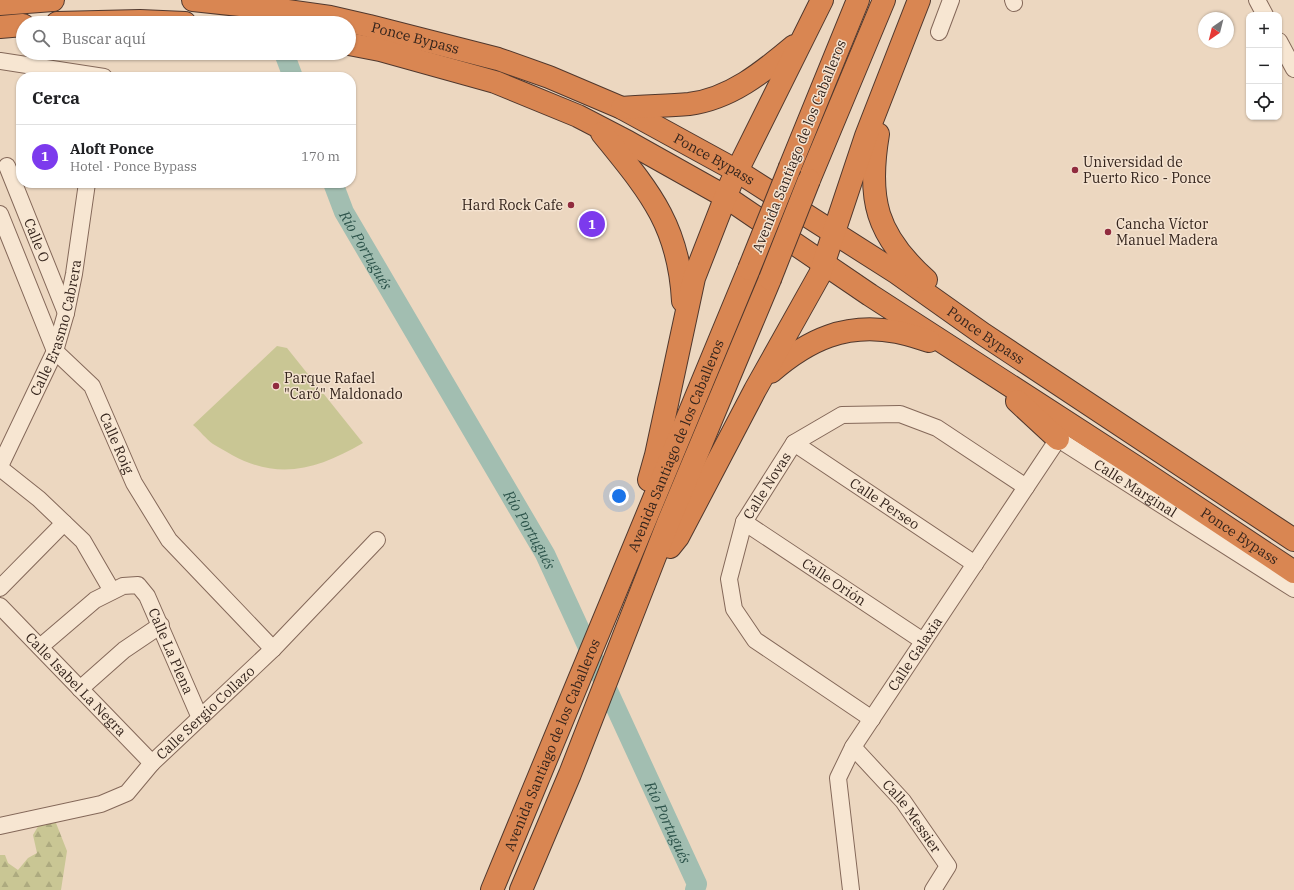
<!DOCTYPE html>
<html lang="es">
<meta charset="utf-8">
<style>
:root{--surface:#fff;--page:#f6f6f6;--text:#202124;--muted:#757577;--line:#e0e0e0;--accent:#7c3aed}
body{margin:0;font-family:"IBM Plex Serif",serif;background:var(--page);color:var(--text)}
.controls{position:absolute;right:12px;top:12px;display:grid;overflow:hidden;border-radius:8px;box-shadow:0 1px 3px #0004}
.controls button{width:36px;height:36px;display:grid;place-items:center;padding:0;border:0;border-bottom:1px solid var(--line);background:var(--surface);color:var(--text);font:20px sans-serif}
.compass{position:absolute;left:1198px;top:12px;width:36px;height:36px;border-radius:50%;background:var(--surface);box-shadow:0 1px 3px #0004;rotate:215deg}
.you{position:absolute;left:619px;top:496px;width:14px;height:14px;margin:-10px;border:3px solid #fff;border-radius:50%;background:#1a73e8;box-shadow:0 0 0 6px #1a73e833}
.badge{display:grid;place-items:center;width:26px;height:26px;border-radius:50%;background:var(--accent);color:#fff;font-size:13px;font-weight:700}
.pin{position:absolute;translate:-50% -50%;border:2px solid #fff;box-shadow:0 1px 4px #0006}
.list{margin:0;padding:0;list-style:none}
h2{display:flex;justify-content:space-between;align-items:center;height:52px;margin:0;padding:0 16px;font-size:17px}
h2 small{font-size:13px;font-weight:400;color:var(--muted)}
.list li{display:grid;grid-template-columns:26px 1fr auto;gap:12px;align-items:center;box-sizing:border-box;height:64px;padding:0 16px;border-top:1px solid var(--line)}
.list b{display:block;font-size:15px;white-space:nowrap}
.list p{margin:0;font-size:13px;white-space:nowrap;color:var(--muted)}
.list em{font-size:13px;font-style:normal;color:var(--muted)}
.icon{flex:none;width:22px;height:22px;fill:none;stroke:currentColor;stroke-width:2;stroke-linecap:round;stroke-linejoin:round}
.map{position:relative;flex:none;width:1294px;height:890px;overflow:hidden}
.search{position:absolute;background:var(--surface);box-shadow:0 1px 3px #0004;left:16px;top:16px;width:340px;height:44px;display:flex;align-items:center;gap:10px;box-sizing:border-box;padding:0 14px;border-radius:22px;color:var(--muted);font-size:15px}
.panel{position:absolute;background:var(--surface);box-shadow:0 1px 3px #0004;left:16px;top:72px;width:340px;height:116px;border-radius:16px}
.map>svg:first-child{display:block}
.grass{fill:#c9c694}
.forest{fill:url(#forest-firs)}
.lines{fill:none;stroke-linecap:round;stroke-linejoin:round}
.river{stroke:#a2beb1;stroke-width:20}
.minor-casing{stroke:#846859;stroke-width:18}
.highway-casing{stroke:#51382d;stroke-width:24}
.minor{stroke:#f7e6d2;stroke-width:16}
.highway{stroke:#d98652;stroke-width:22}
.highway-bridge-casing{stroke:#51382d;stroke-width:24;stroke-linecap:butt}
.highway-bridge{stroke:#d98652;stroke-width:22}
.poi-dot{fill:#902b3e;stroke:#f4e2cf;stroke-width:1.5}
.labels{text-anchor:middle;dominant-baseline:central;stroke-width:3;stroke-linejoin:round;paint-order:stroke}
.street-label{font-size:14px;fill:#34241c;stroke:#f4e2cf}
.poi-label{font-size:14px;fill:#34241c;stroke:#f4e2cf;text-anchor:start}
.water-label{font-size:15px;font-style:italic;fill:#2c534a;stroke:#f4e2cf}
</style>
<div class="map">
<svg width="1294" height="890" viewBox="0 0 1294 890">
<defs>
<pattern id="forest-firs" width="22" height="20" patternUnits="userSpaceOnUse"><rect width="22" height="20" fill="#c9c694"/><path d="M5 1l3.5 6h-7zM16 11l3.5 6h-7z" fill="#adaa7f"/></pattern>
</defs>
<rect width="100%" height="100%" fill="#ecd7c0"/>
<!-- grass -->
<path class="grass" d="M277 346 287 348 363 443C318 469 280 481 232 455 226 451 219 448 213 444 206 439 200 431 193 425Z"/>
<!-- forest -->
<polygon class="forest" points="40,823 56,823 67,851 61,890 0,890 0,855 5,855 8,863 18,870 28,858 37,853 33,835"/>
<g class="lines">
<!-- river -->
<g class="river">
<polyline points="284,53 293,77"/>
<path id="s1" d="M333 183 344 212 545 554 697 884 695 890"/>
</g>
<defs>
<g id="minor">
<polyline points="1013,0 1014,3"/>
<polyline points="1257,0 1265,15"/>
<polyline points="939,32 951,0"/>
<polyline points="1279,41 1294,69"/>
<polyline points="0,61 104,77"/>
<path id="s2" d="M7 166 66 313"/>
<path id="s3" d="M0 214 55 351 92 386 134 483 169 540 273 649"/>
<path id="s4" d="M794 443 975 564"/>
<path id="s5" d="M0 466 55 351 66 313 74 274 87 183"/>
<polyline points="0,468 39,499 83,541 112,591"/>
<path id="s6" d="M744 522 923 641"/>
<polyline points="0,588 64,523"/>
<path id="s7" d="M0 606 152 763"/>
<path id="s8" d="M40 647 95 600 123 586 138 585 147 596 200 718"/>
<polyline points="80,689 124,650 161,625"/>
<path id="s9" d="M872 719 755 640 734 609 729 579 744 522 794 443 842 415 900 414 937 428 1026 487"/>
<path id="s10" d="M853 747 903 801 948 866 933 890"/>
<path id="s11" d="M0 826 101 804 127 793 152 763 273 649 377 540"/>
<path id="s12" d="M851 890 838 778 853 747 1058 439 1294 589"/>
</g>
<g id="highway">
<path id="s13" d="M193 0 267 8 330 17 369 26 498 59 549 77 622 108 737 171 897 273 983 334 1294 540"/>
<polyline points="0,4 53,0"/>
<polyline points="57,23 140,21 185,23"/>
<polyline points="0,27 23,25"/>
<path id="s14" d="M349 44 380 50 495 82 578 116 628 142 726 197 870 295 1136 467 1294 572"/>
<path d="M622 108C644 106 667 106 689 104 730 99 763 72 794 46"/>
<path d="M602 133C648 190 679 224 683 301"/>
<path d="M878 134C867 199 876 235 926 280"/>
<polyline points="790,167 858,0"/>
<polyline points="809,180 884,0"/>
<path d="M771 372C808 340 846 322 897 332 908 334 919 338 929 341"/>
<polyline points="1017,401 1058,439"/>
<polyline points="649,480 656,455 694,278 731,183 822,0"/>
<polyline points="670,547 678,537 755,390 820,274 866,136 919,0"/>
<path id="s15" d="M492 890 749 269"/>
<polyline points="521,890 570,774 668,523 770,279"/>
</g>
</defs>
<!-- minor casing -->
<use href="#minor" class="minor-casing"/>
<!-- highway casing -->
<use href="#highway" class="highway-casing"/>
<!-- minor -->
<use href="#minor" class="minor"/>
<!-- highway -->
<use href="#highway" class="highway"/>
<defs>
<g id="highway-bridge">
<polyline points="749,269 790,167"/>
<polyline points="770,279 809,180"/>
</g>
</defs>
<!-- highway-bridge casing -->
<use href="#highway-bridge" class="highway-bridge-casing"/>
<!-- highway-bridge -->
<use href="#highway-bridge" class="highway-bridge"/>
</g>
<!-- markers -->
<g class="poi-dot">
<circle cx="1075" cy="170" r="4"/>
<circle cx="571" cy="205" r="4"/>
<circle cx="1108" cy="232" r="4"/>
<circle cx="276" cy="386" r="4"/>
</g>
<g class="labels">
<!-- street labels -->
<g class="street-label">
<text stroke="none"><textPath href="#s13" startOffset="226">Ponce Bypass</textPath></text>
<text transform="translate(799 146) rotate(-68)">Avenida Santiago de los Caballeros</text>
<text stroke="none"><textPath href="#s13" startOffset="550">Ponce Bypass</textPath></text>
<text stroke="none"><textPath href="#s2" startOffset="80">Calle O</textPath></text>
<text stroke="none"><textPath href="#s5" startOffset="150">Calle Erasmo Cabrera</textPath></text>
<text stroke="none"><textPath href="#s13" startOffset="874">Ponce Bypass</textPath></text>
<text stroke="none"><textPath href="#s3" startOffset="261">Calle Roig</textPath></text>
<text stroke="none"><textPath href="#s15" startOffset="481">Avenida Santiago de los Caballeros</textPath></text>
<text stroke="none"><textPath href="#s9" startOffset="311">Calle Novas</textPath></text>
<text stroke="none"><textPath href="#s12" startOffset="609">Calle Marginal</textPath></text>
<text stroke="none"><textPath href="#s4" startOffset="109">Calle Perseo</textPath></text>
<text stroke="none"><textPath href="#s14" startOffset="1025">Ponce Bypass</textPath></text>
<text stroke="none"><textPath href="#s6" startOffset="108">Calle Orión</textPath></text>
<text stroke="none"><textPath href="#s8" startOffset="193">Calle La Plena</textPath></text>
<text stroke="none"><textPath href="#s12" startOffset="259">Calle Galaxia</textPath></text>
<text stroke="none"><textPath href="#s7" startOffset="109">Calle Isabel La Negra</textPath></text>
<text stroke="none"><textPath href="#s11" startOffset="244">Calle Sergio Collazo</textPath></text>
<text stroke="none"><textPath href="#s15" startOffset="157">Avenida Santiago de los Caballeros</textPath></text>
<text stroke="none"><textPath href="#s10" startOffset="91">Calle Messier</textPath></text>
</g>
<!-- poi labels -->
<g class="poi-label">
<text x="1083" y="162">Universidad de<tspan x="1083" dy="16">Puerto Rico - Ponce</tspan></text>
<text x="563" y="205" text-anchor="end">Hard Rock Cafe</text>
<text x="1116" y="224">Cancha Víctor<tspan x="1116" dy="16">Manuel Madera</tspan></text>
<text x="284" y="378">Parque Rafael<tspan x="284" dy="16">"Caró" Maldonado</tspan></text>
</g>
<!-- water labels -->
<g class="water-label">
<text stroke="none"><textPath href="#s1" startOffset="75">Río Portugués</textPath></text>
<text stroke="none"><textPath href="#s1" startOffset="399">Río Portugués</textPath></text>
<text stroke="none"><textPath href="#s1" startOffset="723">Río Portugués</textPath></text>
</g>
</g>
</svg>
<div class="controls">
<button>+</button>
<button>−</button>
<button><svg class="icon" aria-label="locate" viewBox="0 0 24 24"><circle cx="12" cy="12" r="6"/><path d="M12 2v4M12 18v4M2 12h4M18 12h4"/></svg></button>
</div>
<svg class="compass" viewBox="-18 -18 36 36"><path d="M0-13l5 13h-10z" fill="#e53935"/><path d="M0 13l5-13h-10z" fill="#757577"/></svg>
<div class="you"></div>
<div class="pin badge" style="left:592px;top:224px">1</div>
<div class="search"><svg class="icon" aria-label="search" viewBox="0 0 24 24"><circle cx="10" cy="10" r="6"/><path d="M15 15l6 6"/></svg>Buscar aquí</div>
<section class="panel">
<h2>Cerca<small></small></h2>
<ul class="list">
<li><span class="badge">1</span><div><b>Aloft Ponce</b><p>Hotel · Ponce Bypass</p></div><em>170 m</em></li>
</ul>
</section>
</div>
